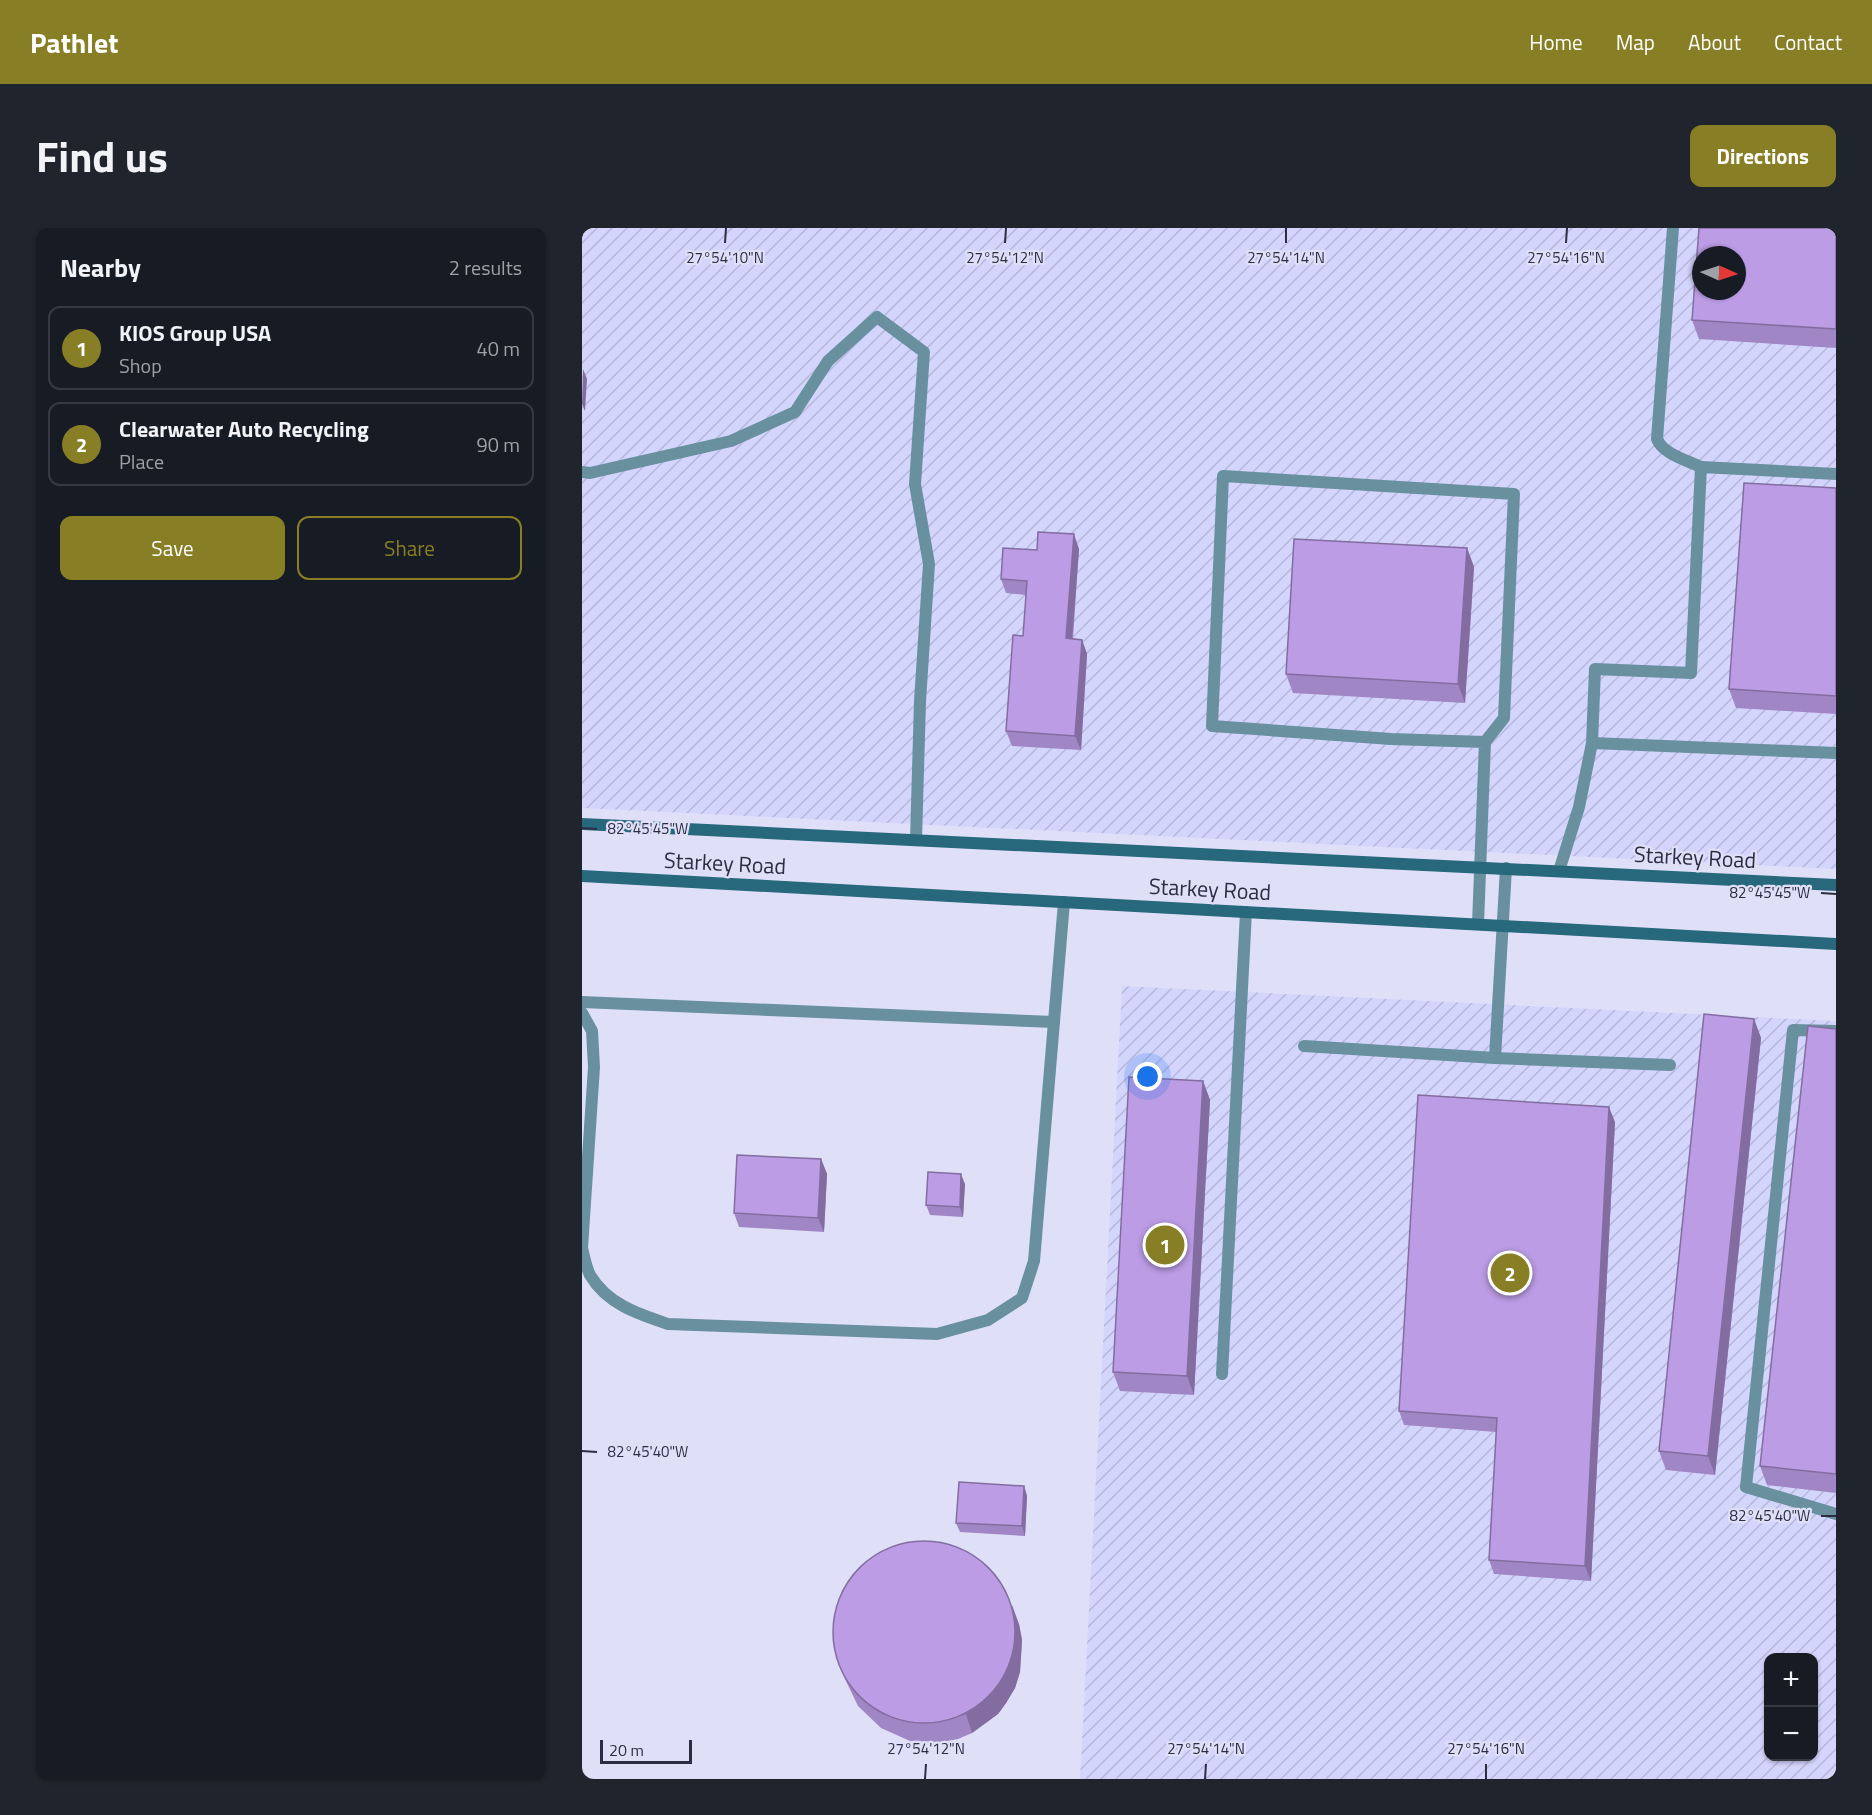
<!DOCTYPE html>
<meta charset="utf-8">
<style>
:root{--surface:#171b24;--page:#20242c;--text:#f1f3f6;--muted:#9ea1a6;--line:#363941;--accent:#877e25}
body{margin:0;font-family:"Titillium Web",sans-serif;background:var(--page);color:var(--text)}
.controls{position:absolute;right:18px;bottom:18px;display:grid;overflow:hidden;border-radius:12px;box-shadow:0 2px 4px #0004}
.controls button{width:54px;height:54px;display:grid;place-items:center;padding:0;border:0;border-bottom:2px solid var(--line);background:var(--surface);color:var(--text);font:30px sans-serif}
.compass{position:absolute;left:1110px;top:18px;width:54px;height:54px;border-radius:50%;background:var(--surface);box-shadow:0 2px 4px #0004;rotate:93deg}
.scale{position:absolute;left:18px;bottom:15px;width:92px;box-sizing:border-box;padding-left:6px;border:3px solid #2c2d43;border-top:0;font-size:16px;line-height:21px;white-space:nowrap;color:#2c2d43;-webkit-text-stroke:4px #dfe0f8;paint-order:stroke}
.you{position:absolute;left:566px;top:849px;width:21px;height:21px;margin:-15px;border:4px solid #fff;border-radius:50%;background:#1a73e8;box-shadow:0 0 0 9px #1a73e833}
.badge{display:grid;place-items:center;width:39px;height:39px;border-radius:50%;background:var(--accent);color:#fff;font-size:20px;font-weight:700}
.pin{position:absolute;translate:-50% -50%;border:3px solid #fff;box-shadow:0 2px 6px #0006}
.list{margin:0;padding:0;list-style:none}
h2{display:flex;justify-content:space-between;align-items:center;height:78px;margin:0;padding:0 24px;font-size:26px}
h2 small{font-size:20px;font-weight:400;color:var(--muted)}
.list li{display:grid;grid-template-columns:39px 1fr auto;gap:18px;align-items:center;box-sizing:border-box;height:84px;margin:0 12px 12px;padding:0 12px;border:2px solid var(--line);border-radius:12px}
.list b{display:block;font-size:22px;white-space:nowrap}
.list p{margin:0;font-size:20px;white-space:nowrap;color:var(--muted)}
.list em{font-size:20px;font-style:normal;color:var(--muted)}
.actions{display:flex;gap:12px;padding:18px 24px}
.actions a{flex:1;padding:14px 0;border:2px solid var(--accent);border-radius:12px;text-align:center;font-size:21px;color:var(--accent)}
.actions .main{background:var(--accent);color:#fff}
.map{position:relative;flex:none;width:1254px;height:1551px;overflow:hidden;border-radius:12px}
header{display:flex;align-items:center;gap:36px;box-sizing:border-box;height:84px;padding:0 30px;background:var(--accent);color:#fff}
header strong{font-size:28px}
nav{display:flex;gap:33px;margin-inline-start:auto;font-size:21px}
.intro{display:flex;align-items:center;justify-content:space-between;box-sizing:border-box;height:144px;padding:0 36px}
h1{margin:0;font-size:42px}
.button{padding:15px 27px;border-radius:12px;background:var(--accent);color:#fff;font-size:21px;font-weight:700}
main{display:flex;gap:36px;padding:0 36px}
aside{flex:1;background:var(--surface);border-radius:12px;box-shadow:0 2px 4px #0004}
.map>svg:first-child{display:block}
.industrial{fill:url(#industrial-furrows);fill-rule:evenodd}
.lines{fill:none;stroke-linecap:round;stroke-linejoin:round}
.lane{stroke:#69909f;stroke-width:12}
.secondary{stroke:#27687d;stroke-width:12}
.wall{fill:#a186c5}
.shaded-wall{fill:#836da0}
.building{fill:#bb9ce5;stroke:#836da0;stroke-width:1.5;fill-rule:evenodd}
.ticks{fill:none;stroke:#2c2d43;stroke-width:2}
.labels{text-anchor:middle;dominant-baseline:central;stroke-width:4.5;stroke-linejoin:round;paint-order:stroke}
.street-label{font-size:22px;fill:#2c2d43;stroke:#dfe0f8}
.ticks-label{font-size:15px;text-anchor:middle;fill:#2c2d43;stroke:#dfe0f8;stroke-width:4.5;stroke-linejoin:round;paint-order:stroke}
</style>
<header>
<strong>Pathlet</strong>
<nav><a>Home</a><a>Map</a><a>About</a><a>Contact</a></nav>
</header>
<div class="intro"><h1>Find us</h1><a class="button">Directions</a></div>
<main>
<aside>
<h2>Nearby<small>2 results</small></h2>
<ul class="list">
<li><span class="badge">1</span><div><b>KIOS Group USA</b><p>Shop</p></div><em>40 m</em></li>
<li><span class="badge">2</span><div><b>Clearwater Auto Recycling</b><p>Place</p></div><em>90 m</em></li>
</ul>
<div class="actions"><a class="main">Save</a><a>Share</a></div>
</aside>
<div class="map">
<svg width="1254" height="1551" viewBox="0 0 1254 1551">
<defs>
<pattern id="industrial-furrows" width="10" height="10" patternUnits="userSpaceOnUse" patternTransform="scale(1.5)"><rect width="10" height="10" fill="#d3d5fd"/><path d="M-1 1l2-2M0 10L10 0M9 11l2-2" fill="none" stroke="#b5b7da"/></pattern>
</defs>
<rect width="100%" height="100%" fill="#dfe0f8"/>
<!-- industrial -->
<g class="industrial">
<path d="M0 0H1254V641L0 580ZM1119 27H1155V63H1119Z"/>
<path d="M540 758 1254 793V1551H498ZM1186 1430H1232V1528H1186Z"/>
</g>
<g class="lines">
<!-- lane -->
<g class="lane">
<path d="M1091 0 1075 211C1081 226 1104 232 1119 239"/>
<polyline points="0,244 8,245 149,213 213,184 246,133 295,89 342,124 333,256 347,336 338,473 334,612"/>
<polyline points="1254,246 1119,239 1109,445 1013,441 1010,515 1254,525"/>
<polyline points="924,640 913,830 1088,837"/>
<polyline points="977,643 997,579 1010,515"/>
<polyline points="896,696 903,514 809,511 630,498 641,248 932,266 922,490 903,514"/>
<polyline points="0,774 472,794"/>
<path d="M0 785 10 803 12 839 0 1020C2 1028 4 1039 8 1047 25 1076 56 1086 86 1096L355 1106 406 1092 440 1070 452 1033 482 674"/>
<polyline points="1254,803 1211,802 1164,1259 1254,1286"/>
<polyline points="722,818 913,830"/>
<polyline points="640,1146 664,684"/>
</g>
<!-- secondary -->
<g class="secondary">
<polyline points="0,596 1254,657"/>
<polyline points="0,648 1254,716"/>
</g>
</g>
<!-- wall -->
<g class="wall">
<polygon points="1254,0 1254,120 1117,111 1110,92"/>
<polygon points="1254,260 1254,486 1154,480 1147,461"/>
<polygon points="885,320 892,339 883,475 711,465 704,446"/>
<polygon points="497,321 491,411 500,412 505,426 499,522 430,518 424,503 441,408 444,367 424,365 419,351 455,322"/>
<polygon points="1172,791 1179,810 1133,1247 1084,1242 1077,1223"/>
<polygon points="1254,801 1254,1265 1185,1257 1178,1238"/>
<polygon points="621,853 628,872 612,1167 538,1163 531,1144"/>
<polygon points="1033,894 1009,1353 912,1346 907,1332 914,1204 822,1197 817,1183"/>
<polygon points="239,931 245,946 242,1004 157,999 152,985"/>
<polygon points="383,956 381,989 348,987 344,977"/>
<polygon points="442,1258 445,1268 443,1308 378,1304 374,1295"/>
<polygon points="437,1396 440,1412 438,1444 433,1460 424,1475 416,1486 390,1505 376,1511 360,1514 328,1513 299,1500 276,1478 262,1449 255,1431"/>
</g>
<!-- shaded-wall -->
<g class="shaded-wall">
<polygon points="1,141 5,151 3,183 0,176"/>
<polygon points="492,306 497,321 489,425 484,410"/>
<polygon points="885,320 892,339 883,475 876,456"/>
<polygon points="500,412 505,426 499,522 493,508"/>
<polygon points="1172,791 1179,810 1133,1247 1126,1228"/>
<polygon points="621,853 628,872 612,1167 605,1148"/>
<polygon points="1027,879 1033,894 1009,1353 1003,1338"/>
<polygon points="239,931 245,946 242,1004 236,990"/>
<polygon points="379,946 383,956 381,989 378,979"/>
<polygon points="442,1258 445,1268 443,1308 440,1298"/>
<polygon points="430,1377 437,1396 440,1412 438,1444 433,1460 424,1475 416,1486 390,1505 384,1486"/>
</g>
<!-- building -->
<g class="building">
<path d="M1117 0H1254V101L1110 92ZM1119 27H1155V63H1119Z"/>
<polygon points="1162,255 1254,260 1254,468 1147,461"/>
<polygon points="456,304 492,306 484,410 500,412 493,508 424,503 431,407 441,408 445,353 419,351 421,320 455,322"/>
<polygon points="712,311 885,320 876,456 704,446"/>
<polygon points="1122,786 1172,791 1126,1228 1077,1223"/>
<polygon points="1226,798 1254,801 1254,1246 1178,1238"/>
<polygon points="547,849 621,853 605,1148 531,1144"/>
<polygon points="836,867 1027,879 1003,1338 907,1332 915,1190 817,1183"/>
<polygon points="155,927 239,931 236,990 152,985"/>
<polygon points="346,944 379,946 378,979 344,977"/>
<polygon points="377,1254 442,1258 440,1298 374,1295"/>
<circle cx="342" cy="1404" r="91"/>
</g>
<!-- ticks -->
<path class="ticks" d="M143 15 144 0M423 15 424 0M704 15V0M984 15 985 0M0 600 15 601M1239 665 1254 666M0 1223 15 1224M1239 1288H1254M343 1551 344 1536M623 1551 624 1536M904 1551V1536"/>
<g class="labels">
<!-- street labels -->
<g class="street-label">
<text transform="translate(1113 629) rotate(3)">Starkey Road</text>
<text transform="translate(143 635) rotate(3)">Starkey Road</text>
<text transform="translate(628 661) rotate(3)">Starkey Road</text>
</g>
</g>
<g class="ticks-label">
<text x="143" y="35">27°54'10"N</text>
<text x="423" y="35">27°54'12"N</text>
<text x="704" y="35">27°54'14"N</text>
<text x="984" y="35">27°54'16"N</text>
<text x="66" y="606">82°45'45"W</text>
<text x="1188" y="670">82°45'45"W</text>
<text x="66" y="1229">82°45'40"W</text>
<text x="1188" y="1293">82°45'40"W</text>
<text x="344" y="1526">27°54'12"N</text>
<text x="624" y="1526">27°54'14"N</text>
<text x="904" y="1526">27°54'16"N</text>
</g>
</svg>
<div class="controls">
<button>+</button>
<button>−</button>
</div>
<svg class="compass" viewBox="-18 -18 36 36"><path d="M0-13l5 13h-10z" fill="#e53935"/><path d="M0 13l5-13h-10z" fill="#9ea1a6"/></svg>
<div class="scale">20 m</div>
<div class="you"></div>
<div class="pin badge" style="left:583px;top:1017px">1</div>
<div class="pin badge" style="left:928px;top:1045px">2</div>
</div>
</main>
